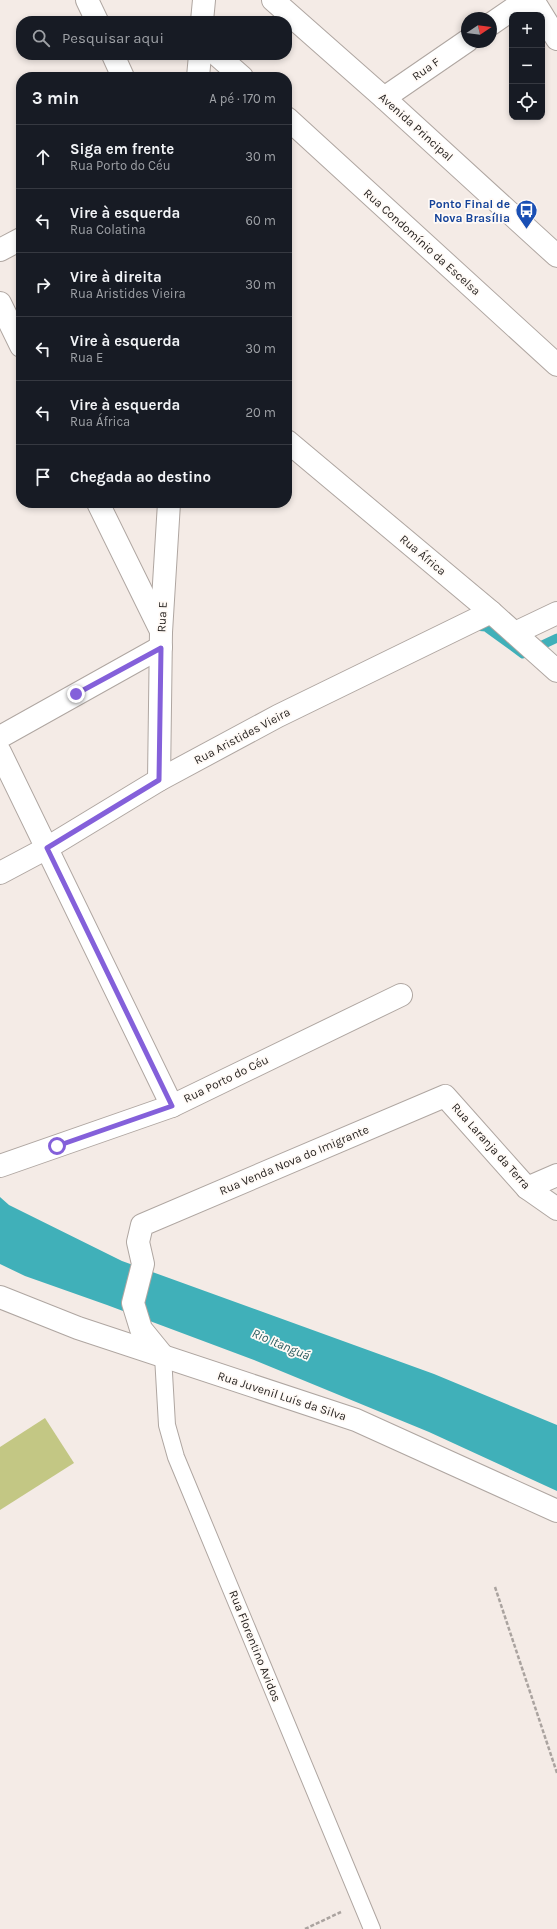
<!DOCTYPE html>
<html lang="pt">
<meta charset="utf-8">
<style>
:root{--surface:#171b24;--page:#242831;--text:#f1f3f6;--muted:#9ea1a6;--line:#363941}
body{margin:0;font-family:Karla,sans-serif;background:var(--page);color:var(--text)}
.controls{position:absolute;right:12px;top:12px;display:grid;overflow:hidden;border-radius:8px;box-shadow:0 2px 6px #0003}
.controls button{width:36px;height:36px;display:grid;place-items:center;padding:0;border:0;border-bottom:1px solid var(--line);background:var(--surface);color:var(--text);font:20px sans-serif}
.compass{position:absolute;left:461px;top:12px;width:36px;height:36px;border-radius:50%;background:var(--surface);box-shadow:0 2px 6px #0003;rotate:77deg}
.stop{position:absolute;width:12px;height:12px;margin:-9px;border:3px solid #8460da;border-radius:50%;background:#fff}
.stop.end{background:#8460da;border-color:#fff;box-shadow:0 1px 4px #0008}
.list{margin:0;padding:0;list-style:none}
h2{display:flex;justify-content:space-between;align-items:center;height:52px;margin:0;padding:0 16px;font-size:17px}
h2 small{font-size:13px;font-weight:400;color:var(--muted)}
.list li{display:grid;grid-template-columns:26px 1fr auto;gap:12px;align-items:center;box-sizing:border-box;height:64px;padding:0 16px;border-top:1px solid var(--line)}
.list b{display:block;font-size:15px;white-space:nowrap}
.list p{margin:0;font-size:13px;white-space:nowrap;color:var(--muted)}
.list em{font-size:13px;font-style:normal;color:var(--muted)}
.icon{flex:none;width:22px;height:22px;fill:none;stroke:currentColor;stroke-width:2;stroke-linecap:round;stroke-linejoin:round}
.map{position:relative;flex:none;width:557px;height:1929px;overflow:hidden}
.search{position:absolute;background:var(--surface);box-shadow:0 2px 6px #0003;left:16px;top:16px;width:276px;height:44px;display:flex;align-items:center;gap:10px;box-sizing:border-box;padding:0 14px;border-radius:16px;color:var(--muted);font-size:15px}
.panel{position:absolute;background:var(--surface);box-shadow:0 2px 6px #0003;left:16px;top:72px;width:276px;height:436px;border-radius:16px}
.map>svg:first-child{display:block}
.green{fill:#c3c784}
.water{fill:#40b0b9}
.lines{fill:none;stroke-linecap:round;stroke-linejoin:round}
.stream{stroke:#40b0b9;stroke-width:9}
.lane-casing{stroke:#afa6a1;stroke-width:18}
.street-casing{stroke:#afa6a1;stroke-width:24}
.path{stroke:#aaa39f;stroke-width:2.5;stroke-dasharray:4 2;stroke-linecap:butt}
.lane{stroke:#fff;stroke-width:16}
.street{stroke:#fff;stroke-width:22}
.route{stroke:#8460da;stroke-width:5}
.labels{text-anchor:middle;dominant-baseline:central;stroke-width:3.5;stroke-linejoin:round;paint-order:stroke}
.street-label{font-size:12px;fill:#231f1d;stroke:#fffaf6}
.transit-label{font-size:12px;font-weight:bold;fill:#164399;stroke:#fffaf6;text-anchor:end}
.water-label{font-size:13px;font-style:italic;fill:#2d5d60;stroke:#fffaf6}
</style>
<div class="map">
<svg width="557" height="1929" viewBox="0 0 557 1929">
<rect width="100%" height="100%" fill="#f4ebe6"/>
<!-- green -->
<polygon class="green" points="45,1418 74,1463 0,1510 0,1447"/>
<!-- water -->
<polygon class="water" points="0,1197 9,1205 122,1261 434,1374 557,1425 557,1491 429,1432 254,1360 107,1305 25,1276 0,1264"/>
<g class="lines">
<!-- stream -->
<polyline class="stream" points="474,626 486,627 523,654 557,638"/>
<defs>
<polyline id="lane" points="163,1356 167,1425 176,1457 372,1929"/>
<g id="street">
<polyline points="87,0 97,21"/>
<polyline points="273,0 384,98 557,256"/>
<polyline points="533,0 557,39"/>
<polyline points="202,21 204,0"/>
<polyline points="491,24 526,0"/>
<polyline points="113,55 123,77"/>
<polyline points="217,55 242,77"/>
<polyline points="198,77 200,55"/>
<polyline points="384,98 467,41"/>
<polyline points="287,118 557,365"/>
<polyline points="0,250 21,239"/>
<polyline points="0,303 21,346"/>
<polyline points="287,441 491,612 557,671"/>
<polyline points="98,503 161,631"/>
<polyline points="515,633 557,613"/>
<polyline points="0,737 161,647"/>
<polyline points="0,752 172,1106"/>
<polyline points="159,780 161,632 169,503"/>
<polyline points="0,873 47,848 159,780 278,716 491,612"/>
<polyline points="0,1166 172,1106 401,995"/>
<polyline points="527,1188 557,1175"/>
<polyline points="0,1297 78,1328 356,1420 557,1511"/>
<polyline points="163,1356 141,1329 133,1303 143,1264 138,1242 142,1225 445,1096 527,1188 557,1209"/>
</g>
</defs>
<!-- lane casing -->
<use href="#lane" class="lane-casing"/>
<!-- street casing -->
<use href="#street" class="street-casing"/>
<!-- path -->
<g class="path">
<polyline points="495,1587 557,1773"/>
<polyline points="305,1929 341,1912"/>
</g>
<!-- lane -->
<use href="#lane" class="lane"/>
<!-- street -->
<use href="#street" class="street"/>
</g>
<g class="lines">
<!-- route -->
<polyline class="route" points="57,1146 172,1106 47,848 159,780 161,648 76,694"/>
</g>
<!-- icons -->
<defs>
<symbol id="bus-pin" viewBox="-11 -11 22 30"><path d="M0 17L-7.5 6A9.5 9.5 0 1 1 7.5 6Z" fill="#1a4fb4" stroke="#fffaf6"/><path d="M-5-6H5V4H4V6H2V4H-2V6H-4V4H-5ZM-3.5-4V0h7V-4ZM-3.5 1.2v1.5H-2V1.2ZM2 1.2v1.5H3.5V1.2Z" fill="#fff"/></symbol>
</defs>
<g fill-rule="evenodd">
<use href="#bus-pin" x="514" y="198" width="25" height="34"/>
</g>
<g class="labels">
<!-- street labels -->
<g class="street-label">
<text transform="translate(426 69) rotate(-35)">Rua F</text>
<text transform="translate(416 127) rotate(42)">Avenida Principal</text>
<text transform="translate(422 242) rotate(42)">Rua Condomínio da Escelsa</text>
<text transform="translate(423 555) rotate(40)">Rua África</text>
<text transform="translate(162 617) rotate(-87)">Rua E</text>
<text transform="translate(242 736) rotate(-28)">Rua Aristides Vieira</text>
<text transform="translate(226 1079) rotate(-26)">Rua Porto do Céu</text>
<text transform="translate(491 1146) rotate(48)">Rua Laranja da Terra</text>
<text transform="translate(294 1160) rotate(-23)">Rua Venda Nova do Imigrante</text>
<text transform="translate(282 1396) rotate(18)">Rua Juvenil Luís da Silva</text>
<text transform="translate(255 1646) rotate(68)">Rua Florentino Avidos</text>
</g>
<!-- transit labels -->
<g class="transit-label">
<text x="510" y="204">Ponto Final de<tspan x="510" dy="14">Nova Brasília</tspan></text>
</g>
<!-- water labels -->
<g class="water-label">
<text transform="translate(281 1344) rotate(23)">Rio Itanguá</text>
</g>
</g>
</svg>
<div class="controls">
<button>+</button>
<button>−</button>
<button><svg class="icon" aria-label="locate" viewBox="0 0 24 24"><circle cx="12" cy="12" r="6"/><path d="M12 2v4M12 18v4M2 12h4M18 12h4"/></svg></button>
</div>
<svg class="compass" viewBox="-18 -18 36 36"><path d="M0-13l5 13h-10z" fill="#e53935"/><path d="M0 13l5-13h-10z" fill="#9ea1a6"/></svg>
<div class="stop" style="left:57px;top:1146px"></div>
<div class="stop end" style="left:76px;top:694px"></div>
<div class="search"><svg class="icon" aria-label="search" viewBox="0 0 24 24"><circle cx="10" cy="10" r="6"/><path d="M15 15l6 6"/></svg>Pesquisar aqui</div>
<section class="panel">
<h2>3 min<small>A pé · 170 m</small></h2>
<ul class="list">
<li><svg class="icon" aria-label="ahead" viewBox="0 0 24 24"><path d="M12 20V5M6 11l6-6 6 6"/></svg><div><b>Siga em frente</b><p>Rua Porto do Céu</p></div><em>30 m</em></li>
<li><svg class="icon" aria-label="left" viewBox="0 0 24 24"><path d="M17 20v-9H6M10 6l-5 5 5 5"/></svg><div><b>Vire à esquerda</b><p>Rua Colatina</p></div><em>60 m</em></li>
<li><svg class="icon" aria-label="right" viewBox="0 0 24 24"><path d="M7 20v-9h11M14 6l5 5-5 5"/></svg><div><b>Vire à direita</b><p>Rua Aristides Vieira</p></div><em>30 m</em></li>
<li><svg class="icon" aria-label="left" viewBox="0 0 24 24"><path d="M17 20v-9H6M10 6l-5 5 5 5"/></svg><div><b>Vire à esquerda</b><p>Rua E</p></div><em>30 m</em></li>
<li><svg class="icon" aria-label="left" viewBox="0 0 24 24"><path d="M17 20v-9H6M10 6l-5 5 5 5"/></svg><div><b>Vire à esquerda</b><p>Rua África</p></div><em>20 m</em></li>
<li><svg class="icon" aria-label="arrive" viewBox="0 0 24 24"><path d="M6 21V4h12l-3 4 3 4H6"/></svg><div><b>Chegada ao destino</b></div></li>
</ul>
</section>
</div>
